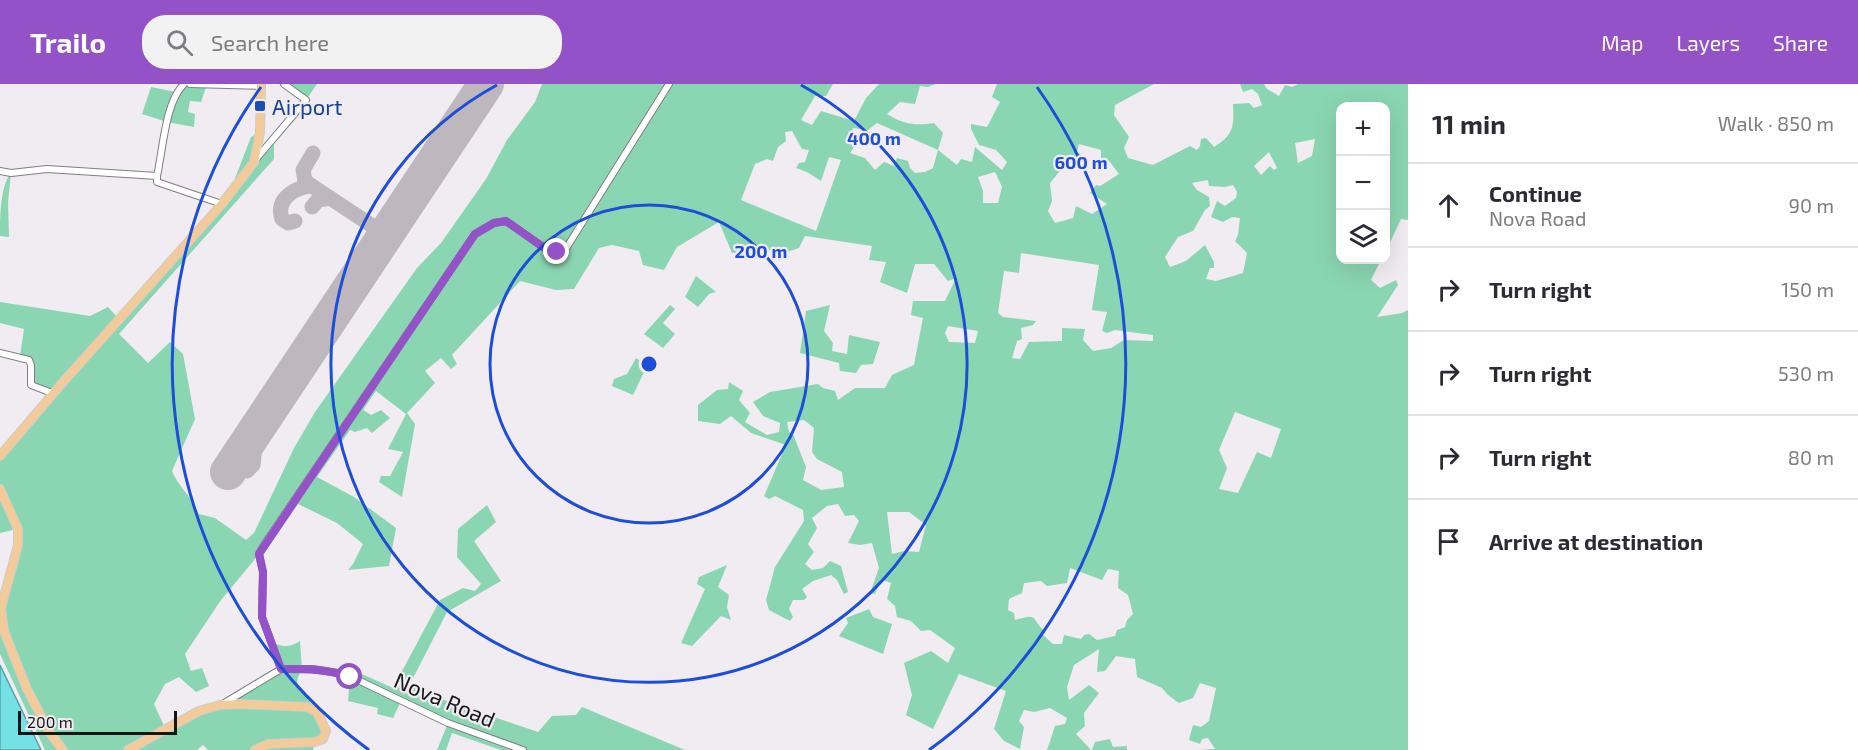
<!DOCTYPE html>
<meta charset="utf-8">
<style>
:root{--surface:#fff;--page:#f2f2f3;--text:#2b2b33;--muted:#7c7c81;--line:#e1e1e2;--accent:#9352c7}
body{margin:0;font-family:"Exo 2",sans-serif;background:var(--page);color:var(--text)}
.controls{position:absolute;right:18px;top:18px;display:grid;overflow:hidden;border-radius:12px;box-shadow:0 6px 24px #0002}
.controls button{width:54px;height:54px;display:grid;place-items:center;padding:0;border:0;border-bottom:2px solid var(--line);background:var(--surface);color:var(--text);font:30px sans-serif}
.scale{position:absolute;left:18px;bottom:15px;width:159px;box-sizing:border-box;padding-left:6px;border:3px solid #171517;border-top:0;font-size:16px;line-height:21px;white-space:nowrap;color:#171517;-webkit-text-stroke:4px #f1ebf2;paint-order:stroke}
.stop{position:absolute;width:18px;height:18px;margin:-14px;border:4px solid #9352c7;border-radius:50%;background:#fff}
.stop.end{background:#9352c7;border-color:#fff;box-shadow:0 2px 6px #0008}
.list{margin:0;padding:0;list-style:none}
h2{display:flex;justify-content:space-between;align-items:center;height:78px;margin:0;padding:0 24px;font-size:26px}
h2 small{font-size:20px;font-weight:400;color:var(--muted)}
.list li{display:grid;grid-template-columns:39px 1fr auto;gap:18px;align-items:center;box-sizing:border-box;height:84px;padding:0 24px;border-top:2px solid var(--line)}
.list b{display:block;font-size:22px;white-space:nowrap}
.list p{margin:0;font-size:20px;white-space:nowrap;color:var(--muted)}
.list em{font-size:20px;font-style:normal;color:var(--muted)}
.icon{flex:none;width:33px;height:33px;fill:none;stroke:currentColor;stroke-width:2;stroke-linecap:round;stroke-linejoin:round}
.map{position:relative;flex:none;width:1408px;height:666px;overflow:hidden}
header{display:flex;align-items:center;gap:36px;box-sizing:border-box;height:84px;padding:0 30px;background:var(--accent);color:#fff}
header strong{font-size:28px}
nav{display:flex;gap:33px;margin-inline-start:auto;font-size:21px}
.search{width:420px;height:54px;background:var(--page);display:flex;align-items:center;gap:15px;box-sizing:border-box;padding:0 21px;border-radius:24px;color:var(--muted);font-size:22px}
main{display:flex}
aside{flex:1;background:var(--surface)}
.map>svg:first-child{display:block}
.green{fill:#8bd6b2;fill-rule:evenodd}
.water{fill:#74e1e5;stroke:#58a4a7;stroke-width:1.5}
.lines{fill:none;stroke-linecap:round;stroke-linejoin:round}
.taxiway{stroke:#beb8be;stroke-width:15}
.runway{stroke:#beb8be;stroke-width:36}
.minor-casing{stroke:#827d83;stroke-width:8}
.major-casing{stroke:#ccc;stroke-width:10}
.minor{stroke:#fff;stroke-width:6}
.major{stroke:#f3cb9a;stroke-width:8}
.route{stroke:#9352c7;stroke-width:8}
.ring{fill:none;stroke:#1d4ed8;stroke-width:3}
.transit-dot{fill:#1a4fb4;stroke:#f1ebf2;stroke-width:2}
.labels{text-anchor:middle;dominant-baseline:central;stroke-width:4.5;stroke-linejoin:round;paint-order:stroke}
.transit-label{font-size:22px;fill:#164399;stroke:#f1ebf2;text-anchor:start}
.street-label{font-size:22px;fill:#171517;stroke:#f1ebf2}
.centre{fill:#1d4ed8;stroke:#f1ebf2;stroke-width:3}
.ring-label{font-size:18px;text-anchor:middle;font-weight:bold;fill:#1d4ed8;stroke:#f1ebf2;stroke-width:4.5;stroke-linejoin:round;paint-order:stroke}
</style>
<header>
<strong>Trailo</strong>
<div class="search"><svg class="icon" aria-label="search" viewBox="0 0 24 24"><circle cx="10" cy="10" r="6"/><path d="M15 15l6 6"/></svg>Search here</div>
<nav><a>Map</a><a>Layers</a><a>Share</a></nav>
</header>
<main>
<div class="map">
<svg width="1408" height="666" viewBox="0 0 1408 666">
<rect width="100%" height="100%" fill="#f1ebf2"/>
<!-- green -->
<g class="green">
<polygon points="184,0 207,0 201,18 190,17 188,28 195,30 194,43 167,38 142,30 151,3 176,8"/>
<path d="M284 0H317L306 16V23L274 60V75L119 250 148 279 170 258 183 270 195 335 172 387C178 402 191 412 199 430L215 434 246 456 254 449 294 364 315 328 417 184 441 159 486 95 507 56 535 18 542 0H833L826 12H815L801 36 812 41 821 27 854 37 866 14 879 0H936L928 3 920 2 915 20 900 18 887 30C903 40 915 42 934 39L943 49 938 66 957 81 961 75 972 78 975 63 1002 86 1007 78 996 66 979 61 971 45V40L987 43 1000 18 992 13 997 0H1154L1115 21 1114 31 1129 53 1124 64 1128 74 1153 81 1190 62 1197 66 1200 62 1201 55 1206 54 1214 63C1234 51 1234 42 1233 20L1249 19 1254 24 1262 21 1258 10 1252 5 1243 8 1240 0H1264L1267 5 1279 12 1285 1 1292 3 1298 0H1408V136L1401 135 1386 167V22H1340V176H1381L1371 196 1380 204 1396 196 1398 201 1377 233 1402 229 1408 226V666H1197L1215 665 1208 654 1202 655 1200 660 1189 656 1193 641 1201 643 1209 637 1216 604 1200 599 1193 614 1179 619 1168 611 1162 604 1137 593 1135 575 1116 572 1105 587 1097 588 1099 565 1074 581 1067 603 1069 616 1089 601 1099 609 1084 629 1085 642 1076 650 1091 666H1047L1055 642 1065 640 1067 634 1050 624 1034 628 1024 626 1019 637 1024 643 1020 665 1004 657 994 645 1006 607 959 590 933 645 906 631 912 611 904 579 931 567 948 579 955 564 930 546 921 547 911 537 897 533 895 522 887 515 891 499 881 495 875 510 870 509 879 484 872 459 860 461 848 459 859 437 854 431 845 432 838 420 827 422 812 434 817 444 808 460 814 468 805 480 812 486 823 484 830 477 841 482 848 508 844 510 837 496 831 491 813 497 802 505 807 513 804 516H793L789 525 793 533 790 537 769 526 766 516 775 483 804 437 803 426 775 412 769 415 764 412 786 361 751 349 731 332 720 340 698 337V321L717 306 728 305 729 298 743 307 739 316 750 329 745 338 767 351 779 348 780 339 763 332 753 318 770 308 818 300 823 304 835 307 838 316 855 304H885L892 291 914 281 923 234 911 231 913 217H945L956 194 948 197 934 180H915L907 209 880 198 886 178 869 176 872 162 805 152 799 164 787 168 767 166 732 169 719 138 677 163 664 186 643 181 639 167 612 161 599 164 574 205 556 206 520 197 452 271 457 280 451 285 441 274 425 287 435 299 407 329 415 340 402 413 379 398 381 392H390L403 368 388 365 406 330 376 307 363 326 371 331 381 326 390 334 372 349 367 344 355 348 350 346 317 393 354 413 396 444 389 482 348 486 353 480 363 460 337 439 298 420 269 462 259 470 221 516 185 570 191 587 202 584 209 602 196 608 179 593 165 600 154 620 165 644 220 621 281 585 272 558C282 563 290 564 300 557L302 585 298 593 297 600 317 628 326 647 315 659 313 666H208L203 661 197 666H45L0 570V525L17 445 0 449V372L52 310 31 301V281L20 272 24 245 0 239V218L90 232 108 223 119 235 221 120 217 118 234 97 251 53 260 48 254 76 305 16ZM877 39 938 66 933 84 925 88 915 89 910 84 908 77 897 74 894 82 884 78 875 86 865 74 850 69 857 59 851 53 853 44 868 46ZM792 47 802 65 809 66 805 78 799 79 796 84 807 88 821 97 829 73 841 76 816 147 741 116 755 80 767 75 773 77 778 63 786 57 785 48ZM1315 55 1312 72 1298 79 1295 59ZM1079 60 1101 66V74L1110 78 1119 90 1100 102 1096 101 1090 109 1107 120 1092 130 1076 122 1073 134 1055 139 1048 127 1052 117 1050 99 1065 81 1083 82 1084 73 1077 68ZM1269 68 1277 84 1274 86 1270 82 1261 91 1254 82ZM995 88 1002 103 998 119H983V107L978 93ZM1208 96 1209 102 1225 103 1233 101 1237 108 1236 114 1225 122 1217 117 1211 133 1223 138 1232 133 1240 134 1238 151 1235 157 1247 169 1243 189 1216 197 1206 195 1210 184H1214V178L1205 161 1186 177 1170 183 1165 173 1178 153 1193 147 1205 126 1210 122 1209 113 1197 106 1192 99ZM1021 169 1099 181 1092 226 1107 228 1102 247 1107 249 1115 246 1153 251V257L1124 256 1111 264 1093 267 1083 256 1085 245 1062 244V257L1029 258 1020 275 1012 274 1017 257 1022 255 1021 244 1033 241 1036 237 1003 233 998 229 1004 187 1019 189ZM948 242 978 247 975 259 949 258 945 249ZM1235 328 1281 345 1271 374 1257 368 1238 409 1219 405 1227 384 1219 366ZM804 336 814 344 812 368 817 375 842 388 844 403 821 406 803 396 806 383 793 350 789 348 787 338ZM887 428H909L926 441 919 468 904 467 892 470ZM1070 484 1102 496 1108 485 1119 487 1118 504 1128 511 1133 530 1127 536 1125 543 1117 546 1115 552 1097 556 1089 550 1084 551 1081 555 1064 551 1062 560H1053L1042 550 1043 546C1030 532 1038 530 1015 536L1014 529 1008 526 1009 515 1022 509 1024 499 1041 497 1047 502 1067 499Z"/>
<path d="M11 89 8 118 9 153 0 152C0 134 0 102 11 89Z"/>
<polygon points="696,192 716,208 709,210 698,223 685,213"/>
<polygon points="670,221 675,225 663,239 675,250 663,264 644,250"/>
<polygon points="830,221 824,247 833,259 832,267 847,270 849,251 880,258 873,280 861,281 856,289 840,287 839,279 800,269 806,227"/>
<polygon points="636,274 647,282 633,311 612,302 614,295 627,290"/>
<polygon points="487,421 496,438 474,457 501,497 447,528 410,600 427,610 538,648 552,632 576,631 582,623 685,666 501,666 452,649 446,666 437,666 448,639 401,617 393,634 377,630 378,624 348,617 350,593 353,586 393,604 440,516 463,504 475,507 481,500 457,473 458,445"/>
<polygon points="727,481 718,503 729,511 727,523 731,536 721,532 692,562 681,559 705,505 697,500 699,493"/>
<polygon points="869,525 873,533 892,540 883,570 839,552 848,539 846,534"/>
<polygon points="1110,655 1113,663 1127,662 1127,666 1092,666 1095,658"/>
</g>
<!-- water -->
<polygon class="water" points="0,581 41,666 0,666"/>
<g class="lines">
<!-- taxiway -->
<g class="taxiway">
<polyline points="312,102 305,97 303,86 313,69"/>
<polyline points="312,123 318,116 330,114"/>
<path d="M295 137 288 139 282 135C275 115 295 103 312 102L377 145H386L397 134"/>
<polyline points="377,145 380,153 379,161"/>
<polyline points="250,354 235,362 228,371 229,380 237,387 247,387 253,381 257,345"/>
</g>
<!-- runway -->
<polyline class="runway" points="228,388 486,0"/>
<defs>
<g id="minor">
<polyline points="190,0 262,2"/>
<polyline points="256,75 306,16 284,0"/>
<polyline points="0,87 11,89 47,85 157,92 157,98 222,120"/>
<path d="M157 92C163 66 165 18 184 0"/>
<polyline points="0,269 29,276 31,281 31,301 52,309"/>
<polyline points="281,585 262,533 263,488 259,470 264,461 475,150 494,139 506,137 543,163 557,168 567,163 669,0"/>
<polyline points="221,621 281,585 313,585 338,589 360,597 448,639 523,666"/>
</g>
<g id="major">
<polyline points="0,372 64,297 222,120 254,78 260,48 261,0"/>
<polyline points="0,405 18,445 18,461 1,524 4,547 27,605 50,649 63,666"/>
<polyline points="128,666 199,627 220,621 241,620 307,623 317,628 326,647 323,655 315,658 268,660 255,666"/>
</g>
</defs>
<!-- minor casing -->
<use href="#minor" class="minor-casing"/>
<!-- major casing -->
<use href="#major" class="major-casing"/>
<!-- minor -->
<use href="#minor" class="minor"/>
<!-- major -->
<use href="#major" class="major"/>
</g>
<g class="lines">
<!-- route -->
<path class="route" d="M350 593C328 585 305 585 281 585L262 533 263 488 259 470 475 150 494 139 506 137 543 163 557 168"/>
</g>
<!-- distance rings -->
<g class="ring">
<circle cx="649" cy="280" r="159"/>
<path d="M801 1A318 318 0 1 1 497 1"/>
<path d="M369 666A477 477 0 0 1 261 3M1037 3A477 477 0 0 1 929 666"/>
</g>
<!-- markers -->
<rect class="transit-dot" x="254" y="16" width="12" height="12" rx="3"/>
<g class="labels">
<!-- transit labels -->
<g class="transit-label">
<text x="272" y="22">Airport</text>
</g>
<!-- street labels -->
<g class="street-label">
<text transform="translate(445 615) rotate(23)">Nova Road</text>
</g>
</g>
<circle cx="649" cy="280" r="9" class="centre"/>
<g class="ring-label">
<text x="874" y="61">400 m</text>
<text x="1081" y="85">600 m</text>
<text x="761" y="174">200 m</text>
</g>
</svg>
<div class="controls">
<button>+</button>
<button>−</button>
<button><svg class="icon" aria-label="layers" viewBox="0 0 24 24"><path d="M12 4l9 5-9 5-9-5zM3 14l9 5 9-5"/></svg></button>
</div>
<div class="scale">200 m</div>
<div class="stop" style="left:350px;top:593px"></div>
<div class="stop end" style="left:557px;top:168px"></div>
</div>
<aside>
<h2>11 min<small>Walk · 850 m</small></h2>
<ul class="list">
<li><svg class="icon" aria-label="ahead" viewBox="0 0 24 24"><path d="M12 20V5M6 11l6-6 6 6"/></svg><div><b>Continue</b><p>Nova Road</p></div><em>90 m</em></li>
<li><svg class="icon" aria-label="right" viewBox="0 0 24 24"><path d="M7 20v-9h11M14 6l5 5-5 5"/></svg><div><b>Turn right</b></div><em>150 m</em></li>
<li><svg class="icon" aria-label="right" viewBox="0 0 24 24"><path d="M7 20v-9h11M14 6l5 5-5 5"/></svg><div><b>Turn right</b></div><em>530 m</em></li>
<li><svg class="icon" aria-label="right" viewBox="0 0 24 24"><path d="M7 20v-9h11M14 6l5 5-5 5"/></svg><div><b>Turn right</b></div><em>80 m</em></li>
<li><svg class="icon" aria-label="arrive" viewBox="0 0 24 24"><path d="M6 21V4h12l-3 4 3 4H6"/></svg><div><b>Arrive at destination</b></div></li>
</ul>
</aside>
</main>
